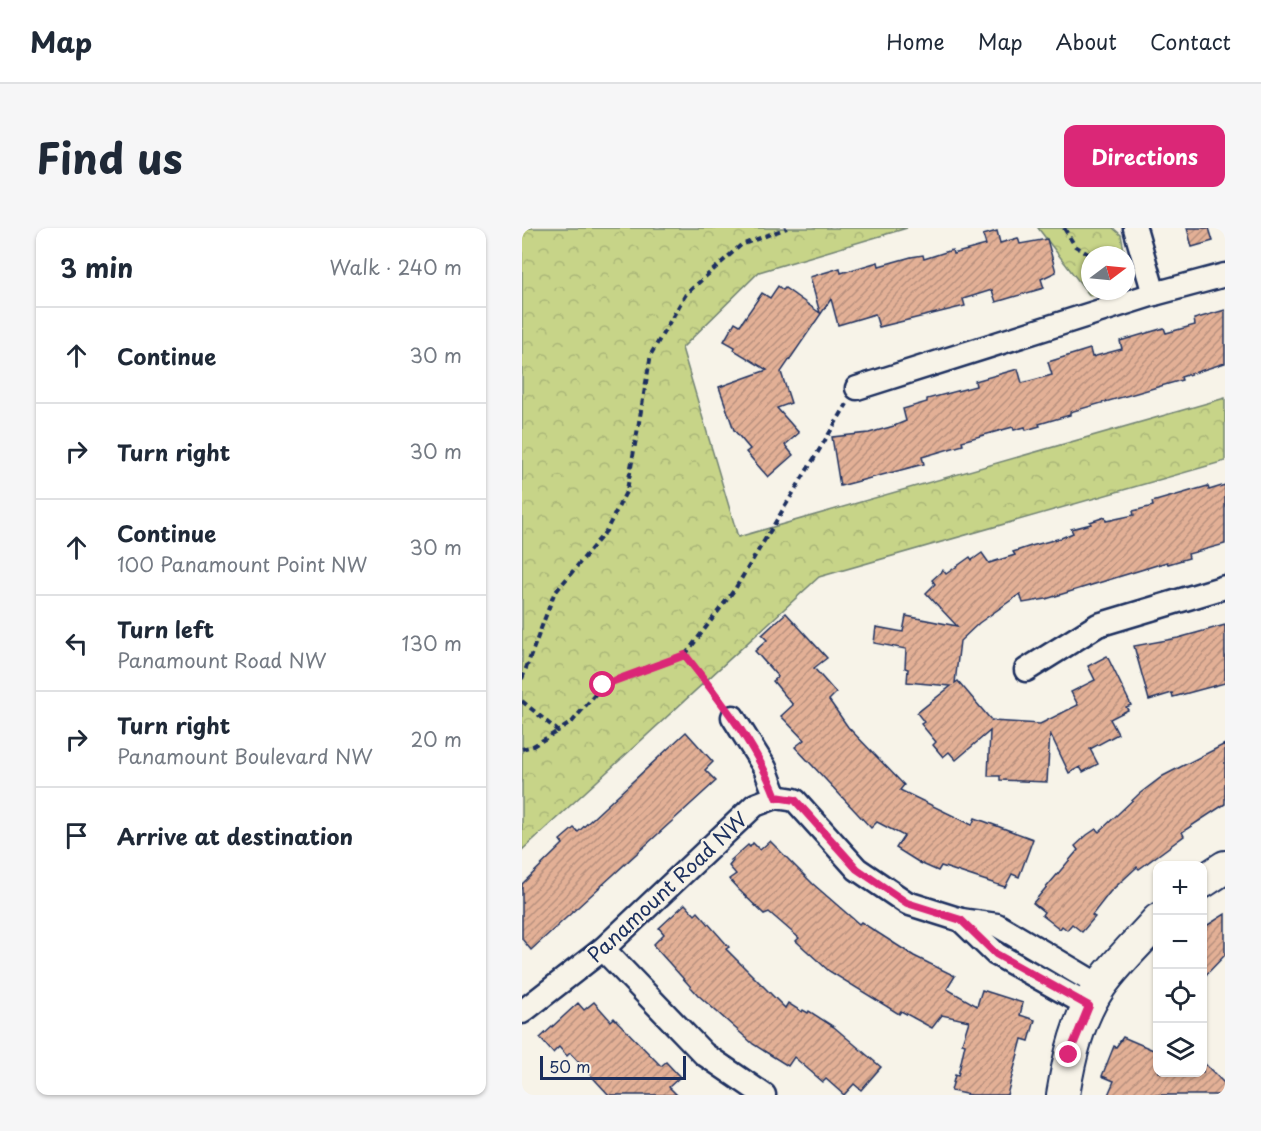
<!DOCTYPE html>
<meta charset="utf-8">
<style>
:root{--surface:#fff;--page:#f6f6f7;--text:#1f2937;--muted:#747a83;--line:#e0e1e3;--accent:#db2777}
body{margin:0;font-family:"Playpen Sans",sans-serif;background:var(--page);color:var(--text)}
.controls{position:absolute;right:18px;bottom:18px;display:grid;overflow:hidden;border-radius:12px;box-shadow:0 2px 4px #0004}
.controls button{width:54px;height:54px;display:grid;place-items:center;padding:0;border:0;border-bottom:2px solid var(--line);background:var(--surface);color:var(--text);font:30px sans-serif}
.compass{position:absolute;left:559px;top:18px;width:54px;height:54px;border-radius:50%;background:var(--surface);box-shadow:0 2px 4px #0004;rotate:74deg}
.scale{position:absolute;left:18px;bottom:15px;width:146px;box-sizing:border-box;padding-left:6px;border:3px solid #1b2f5e;border-top:0;font-size:16px;line-height:21px;white-space:nowrap;color:#1b2f5e;-webkit-text-stroke:4px #f7f3e8;paint-order:stroke}
.stop{position:absolute;width:18px;height:18px;margin:-14px;border:4px solid #db2777;border-radius:50%;background:#fff}
.stop.end{background:#db2777;border-color:#fff;box-shadow:0 2px 6px #0008}
.list{margin:0;padding:0;list-style:none}
h2{display:flex;justify-content:space-between;align-items:center;height:78px;margin:0;padding:0 24px;font-size:26px}
h2 small{font-size:20px;font-weight:400;color:var(--muted)}
.list li{display:grid;grid-template-columns:39px 1fr auto;gap:18px;align-items:center;box-sizing:border-box;height:96px;padding:0 24px;border-top:2px solid var(--line)}
.list b{display:block;font-size:22px;white-space:nowrap}
.list p{margin:0;font-size:20px;white-space:nowrap;color:var(--muted)}
.list em{font-size:20px;font-style:normal;color:var(--muted)}
.icon{flex:none;width:33px;height:33px;fill:none;stroke:currentColor;stroke-width:2;stroke-linecap:round;stroke-linejoin:round}
.map{position:relative;flex:none;width:703px;height:867px;overflow:hidden;border-radius:12px}
header{display:flex;align-items:center;gap:36px;box-sizing:border-box;height:84px;padding:0 30px;background:var(--surface);border-bottom:2px solid var(--line)}
header strong{font-size:28px}
nav{display:flex;gap:33px;margin-inline-start:auto;font-size:21px}
.intro{display:flex;align-items:center;justify-content:space-between;box-sizing:border-box;height:144px;padding:0 36px}
h1{margin:0;font-size:42px}
.button{padding:15px 27px;border-radius:12px;background:var(--accent);color:#fff;font-size:21px;font-weight:700}
main{display:flex;gap:36px;padding:0 36px}
aside{flex:1;background:var(--surface);border-radius:12px;box-shadow:0 2px 4px #0004}
.map>svg:first-child{display:block}
.park{fill:url(#park-crowns);stroke:#718273;stroke-width:1.5}
.building{fill:url(#building-hatch);stroke:#1b2f5e;stroke-width:1.5}
.lines{fill:none;stroke-linecap:round;stroke-linejoin:round}
.street-casing{stroke:#1b2f5e;stroke-width:27}
.secondary-casing{stroke:#1b2f5e;stroke-width:36}
.path{stroke:#1b2f5e;stroke-width:4;stroke-dasharray:6 4.5;stroke-linecap:butt}
.street{stroke:#f7f3e8;stroke-width:22}
.secondary{stroke:#f7f3e8;stroke-width:32}
.route{stroke:#db2777;stroke-width:8}
.labels{text-anchor:middle;dominant-baseline:central;stroke-width:5;stroke-linejoin:round;paint-order:stroke}
.street-label{font-size:20px;fill:#1b2f5e;stroke:#f7f3e8}
</style>
<header>
<strong>Map</strong>
<nav><a>Home</a><a>Map</a><a>About</a><a>Contact</a></nav>
</header>
<div class="intro"><h1>Find us</h1><a class="button">Directions</a></div>
<main>
<aside>
<h2>3 min<small>Walk · 240 m</small></h2>
<ul class="list">
<li><svg class="icon" aria-label="ahead" viewBox="0 0 24 24"><path d="M12 20V5M6 11l6-6 6 6"/></svg><div><b>Continue</b></div><em>30 m</em></li>
<li><svg class="icon" aria-label="right" viewBox="0 0 24 24"><path d="M7 20v-9h11M14 6l5 5-5 5"/></svg><div><b>Turn right</b></div><em>30 m</em></li>
<li><svg class="icon" aria-label="ahead" viewBox="0 0 24 24"><path d="M12 20V5M6 11l6-6 6 6"/></svg><div><b>Continue</b><p>100 Panamount Point NW</p></div><em>30 m</em></li>
<li><svg class="icon" aria-label="left" viewBox="0 0 24 24"><path d="M17 20v-9H6M10 6l-5 5 5 5"/></svg><div><b>Turn left</b><p>Panamount Road NW</p></div><em>130 m</em></li>
<li><svg class="icon" aria-label="right" viewBox="0 0 24 24"><path d="M7 20v-9h11M14 6l5 5-5 5"/></svg><div><b>Turn right</b><p>Panamount Boulevard NW</p></div><em>20 m</em></li>
<li><svg class="icon" aria-label="arrive" viewBox="0 0 24 24"><path d="M6 21V4h12l-3 4 3 4H6"/></svg><div><b>Arrive at destination</b></div></li>
</ul>
</aside>
<div class="map">
<svg width="703" height="867" viewBox="0 0 703 867">
<defs>
<pattern id="park-crowns" width="20" height="18" patternUnits="userSpaceOnUse" patternTransform="scale(1.5)"><rect width="20" height="18" fill="#c7d488"/><path d="M2 6a3 3 0 1 1 6 0M12 15a3 3 0 1 1 6 0" fill="none" stroke="#aab678"/></pattern>
<pattern id="building-hatch" width="6" height="6" patternUnits="userSpaceOnUse" patternTransform="scale(1.5)"><rect width="6" height="6" fill="#e3b096"/><path d="M-1 1l2-2M0 6l6-6M5 7l2-2" fill="none" stroke="#b7907e"/></pattern>
</defs>
<rect width="100%" height="100%" fill="#f7f3e8"/>
<filter id="ink" filterUnits="userSpaceOnUse"><feTurbulence type="fractalNoise" baseFrequency=".0167" numOctaves="2"/><feDisplacementMap in="SourceGraphic" scale="12" xChannelSelector="R" yChannelSelector="G"/><feConvolveMatrix kernelMatrix="1 2 1 2 8 2 1 2 1" color-interpolation-filters="sRGB"/></filter>
<g filter="url(#ink)">
<!-- park -->
<g class="park">
<polygon points="0,0 385,0 237,44 160,120 216,309 703,170 703,233 297,349 0,622"/>
<polygon points="516,0 591,0 599,7 603,27 568,27 568,63 586,63 568,68"/>
</g>
<!-- building -->
<g class="building">
<polygon points="665,0 687,0 691,13 670,19"/>
<polygon points="475,3 478,15 496,10 498,16 525,11 534,44 519,51 522,60 474,74 470,62 441,71 443,78 357,99 353,86 316,97 309,71 259,144 269,175 255,180 277,205 263,217 271,227 246,249 224,224 228,221 212,202 197,159 245,142 212,122 213,119 202,113 213,94 218,97 240,65 248,70 256,58 261,62 263,60 298,85 288,49 318,40 319,45 356,34 357,38 389,29 401,27 402,31 430,22 431,26 464,17 461,7"/>
<polygon points="703,82 703,135 659,149 660,152 548,184 548,187 517,196 518,198 504,202 503,199 492,202 491,199 440,213 441,217 400,229 402,236 318,258 310,209 347,205 372,198 384,193 381,181 405,174 405,171 454,158 453,153 496,141 500,155 530,147 526,134 568,121 570,129 600,121 598,113 642,100 644,105 673,97 672,91"/>
<polygon points="703,257 703,316 666,326 667,330 646,336 645,334 524,371 501,375 498,366 457,395 438,413 433,455 436,453 470,493 518,496 556,477 549,464 573,452 566,438 585,428 609,477 604,479 606,482 588,491 596,506 568,521 576,536 561,544 558,539 547,545 528,505 525,554 478,552 478,548 466,548 468,503 434,532 427,524 421,529 411,517 414,514 399,496 402,494 395,485 429,458 385,454 386,441 383,440 384,421 352,415 354,399 381,404 384,388 435,398 404,365 413,356 410,352 421,342 424,346 448,329 450,332 460,325 467,335 493,327 491,324 509,318 539,310 551,305 549,301 569,296 568,294 583,289 584,293 612,287 611,283 631,278 630,274 686,258 687,262"/>
<polygon points="264,385 305,430 292,440 314,465 307,472 326,499 382,557 378,562 450,597 453,590 511,611 497,649 490,646 483,659 419,638 416,643 398,635 374,620 382,608 355,594 349,600 273,519 282,512 259,488 271,477 251,453 256,449 233,423 245,412 240,407"/>
<polygon points="703,397 703,455 651,469 650,465 627,472 612,418 656,410"/>
<polygon points="164,504 191,534 183,542 194,553 9,722 0,711 0,656 41,616 38,612 52,600 56,604"/>
<polygon points="703,516 703,576 660,604 662,608 617,641 615,639 588,664 570,687 573,689 560,704 550,696 545,702 540,698 538,701 520,687 522,684 511,675 556,622 553,618 565,607 574,601 577,604 617,566 641,548"/>
<polygon points="248,613 291,656 337,696 339,694 392,728 433,748 425,761 455,778 460,762 501,775 498,787 513,792 507,813 500,811 485,867 448,867 429,863 433,847 436,848 443,816 440,815 447,793 420,787 410,800 379,783 377,786 307,743 274,713 277,710 247,684 242,686 216,661 207,651 214,646 207,638 211,633 209,632 226,617 228,619 231,615 238,622"/>
<polygon points="163,676 173,687 176,684 207,719 204,721 263,780 266,775 280,784 281,782 286,785 287,783 312,799 359,839 339,862 332,856 322,867 304,851 301,854 272,829 266,838 231,816 176,767 131,717 142,706 137,700"/>
<polygon points="703,686 703,727 681,750 681,700"/>
<polygon points="72,774 89,793 92,790 139,838 144,834 158,849 147,859 155,867 87,867 48,825 45,828 37,819 31,825 18,810 56,775 62,782"/>
<polygon points="601,809 636,824 636,844 681,844 681,834 703,856 703,867 586,867 592,853 580,848 592,818 594,819"/>
</g>
<g class="lines">
<defs>
<g id="street">
<polyline points="613,0 632,66"/>
<polyline points="335,160 632,66 703,47"/>
<polyline points="504,442 576,397 703,359"/>
<polyline points="211,489 243,540 254,569"/>
<polyline points="439,692 474,726 567,778"/>
<polyline points="81,721 182,826 242,867"/>
<polyline points="0,784 81,721 233,577 254,569 273,572 335,641 385,675 439,692 475,697 578,758"/>
</g>
<g id="secondary">
<polyline points="680,654 703,639"/>
<path d="M541 867C547 830 556 790 578 758 594 735 617 714 636 692"/>
</g>
</defs>
<!-- street casing -->
<use href="#street" class="street-casing"/>
<!-- secondary casing -->
<use href="#secondary" class="secondary-casing"/>
<!-- path -->
<g class="path">
<polyline points="542,0 553,18 568,27"/>
<polyline points="163,427 199,474"/>
<polyline points="0,451 32,366 84,303 105,262 129,126 164,66 219,17 265,0"/>
<polyline points="0,473 36,503 50,494 81,457 163,427 213,361 325,176"/>
<polyline points="0,521 11,518 36,503"/>
</g>
<!-- street -->
<use href="#street" class="street"/>
<!-- secondary -->
<use href="#secondary" class="secondary"/>
</g>
</g>
<g class="lines" filter="url(#ink)">
<!-- route -->
<path class="route" d="M81 457 163 427C198 472 234 516 254 569L273 572 335 641 385 675 439 692 474 726 567 778 547 827"/>
</g>
<g class="labels">
<!-- street labels -->
<g class="street-label">
<text transform="translate(145 659) rotate(-43)">Panamount Road NW</text>
</g>
</g>
</svg>
<div class="controls">
<button>+</button>
<button>−</button>
<button><svg class="icon" aria-label="locate" viewBox="0 0 24 24"><circle cx="12" cy="12" r="6"/><path d="M12 2v4M12 18v4M2 12h4M18 12h4"/></svg></button>
<button><svg class="icon" aria-label="layers" viewBox="0 0 24 24"><path d="M12 4l9 5-9 5-9-5zM3 14l9 5 9-5"/></svg></button>
</div>
<svg class="compass" viewBox="-18 -18 36 36"><path d="M0-13l5 13h-10z" fill="#e53935"/><path d="M0 13l5-13h-10z" fill="#747a83"/></svg>
<div class="scale">50 m</div>
<div class="stop" style="left:81px;top:457px"></div>
<div class="stop end" style="left:547px;top:827px"></div>
</div>
</main>
